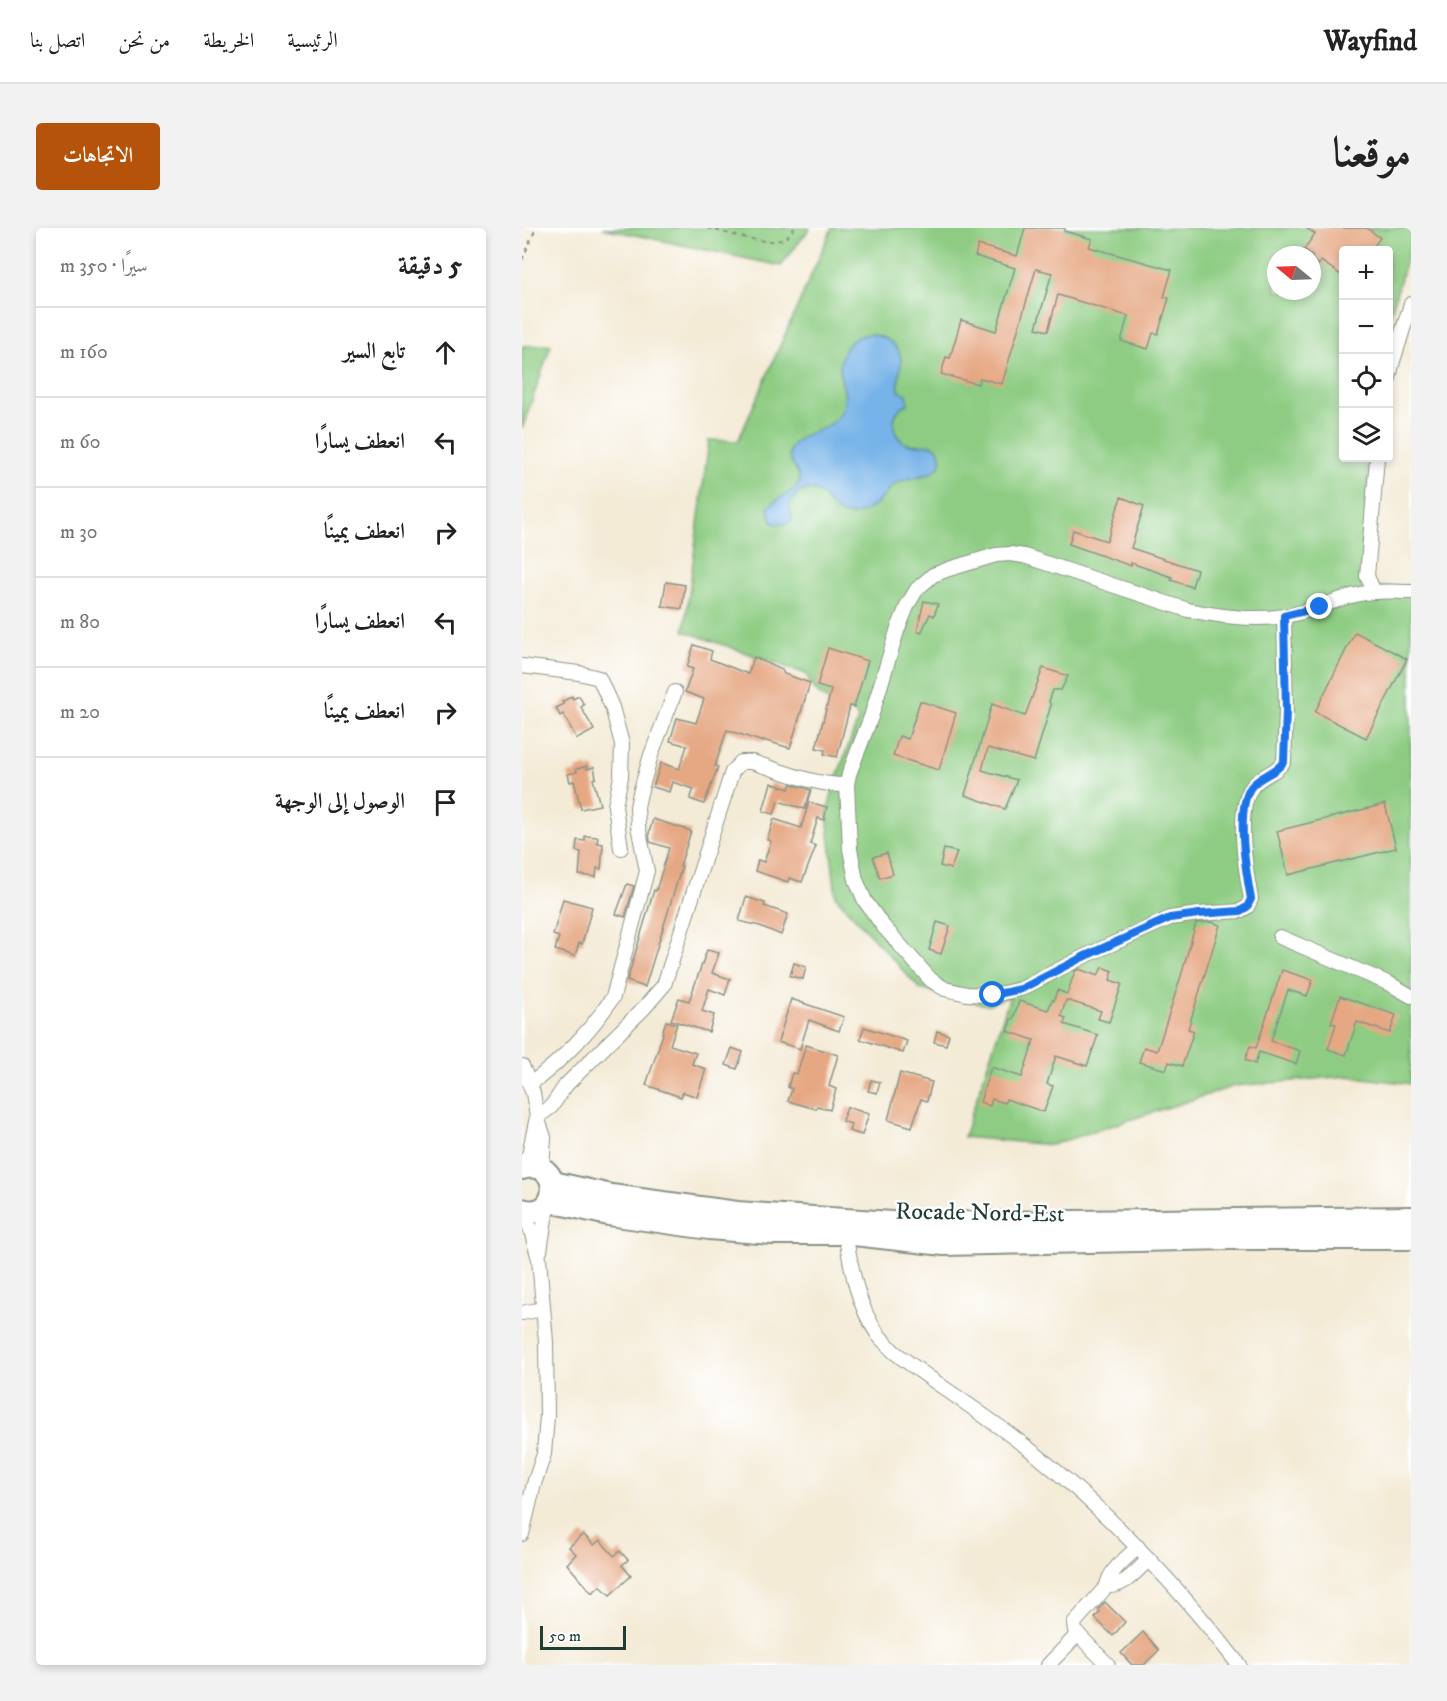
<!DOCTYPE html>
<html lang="ar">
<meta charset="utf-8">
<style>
:root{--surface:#fff;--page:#f2f2f2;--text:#222;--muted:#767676;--line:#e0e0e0;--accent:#b45309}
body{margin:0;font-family:"IM FELL DW Pica",Amiri,serif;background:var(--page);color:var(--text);direction:rtl}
.controls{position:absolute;right:18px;top:18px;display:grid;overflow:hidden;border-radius:6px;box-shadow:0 3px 9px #0003}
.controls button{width:54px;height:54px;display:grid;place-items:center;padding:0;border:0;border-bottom:2px solid var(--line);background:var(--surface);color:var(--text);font:30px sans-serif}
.compass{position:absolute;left:745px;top:18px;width:54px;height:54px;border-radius:50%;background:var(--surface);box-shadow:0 3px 9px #0003;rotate:289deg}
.scale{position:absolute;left:18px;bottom:15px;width:86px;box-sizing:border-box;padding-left:6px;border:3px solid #1f3d34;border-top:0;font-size:16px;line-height:21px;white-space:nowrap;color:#1f3d34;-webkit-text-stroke:4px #fff;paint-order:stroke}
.stop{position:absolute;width:18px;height:18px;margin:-14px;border:4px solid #1a73e8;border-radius:50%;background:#fff}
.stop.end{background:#1a73e8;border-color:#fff;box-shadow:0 2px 6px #0008}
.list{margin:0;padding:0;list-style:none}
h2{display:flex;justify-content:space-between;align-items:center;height:78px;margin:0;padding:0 24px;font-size:26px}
h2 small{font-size:20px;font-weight:400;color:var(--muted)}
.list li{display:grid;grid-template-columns:39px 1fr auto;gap:18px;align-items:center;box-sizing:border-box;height:90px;padding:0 24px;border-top:2px solid var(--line)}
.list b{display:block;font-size:22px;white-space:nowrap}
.list em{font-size:20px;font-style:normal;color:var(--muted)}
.icon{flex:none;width:33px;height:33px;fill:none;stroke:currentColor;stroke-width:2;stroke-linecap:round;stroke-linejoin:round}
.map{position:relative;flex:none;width:889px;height:1437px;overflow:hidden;direction:ltr;border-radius:6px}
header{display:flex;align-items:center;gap:36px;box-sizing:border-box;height:84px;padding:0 30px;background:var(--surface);border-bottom:2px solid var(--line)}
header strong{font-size:28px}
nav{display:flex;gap:33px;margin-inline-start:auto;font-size:21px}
.intro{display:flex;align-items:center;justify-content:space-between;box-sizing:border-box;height:144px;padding:0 36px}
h1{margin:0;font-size:42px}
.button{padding:15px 27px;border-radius:6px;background:var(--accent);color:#fff;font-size:21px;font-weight:700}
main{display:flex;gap:36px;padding:0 36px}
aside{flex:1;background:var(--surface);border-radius:6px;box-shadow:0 3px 9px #0003}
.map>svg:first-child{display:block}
.green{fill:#8dcc82;stroke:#56845b;stroke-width:1.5;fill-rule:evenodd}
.water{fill:#76b3e8;stroke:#4a788e;stroke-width:1.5}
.building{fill:#e6a783}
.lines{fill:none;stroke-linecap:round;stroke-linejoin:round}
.minor-casing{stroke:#8a9486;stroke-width:16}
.trunk-casing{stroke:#8a9486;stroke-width:26}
.path{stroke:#8a9486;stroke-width:2;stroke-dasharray:4.5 4.5;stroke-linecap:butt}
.minor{stroke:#fff;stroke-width:14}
.trunk{stroke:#fff;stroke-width:22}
.route{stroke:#1a73e8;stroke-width:8}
.labels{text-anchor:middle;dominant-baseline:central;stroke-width:5;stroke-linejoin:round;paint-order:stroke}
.street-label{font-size:24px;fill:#1f3d34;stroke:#fff}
</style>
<header>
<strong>Wayfind</strong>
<nav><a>الرئيسية</a><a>الخريطة</a><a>من نحن</a><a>اتصل بنا</a></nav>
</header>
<div class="intro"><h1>موقعنا</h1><a class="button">الاتجاهات</a></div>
<main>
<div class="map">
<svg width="889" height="1437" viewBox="0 0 889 1437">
<rect width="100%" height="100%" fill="#fff"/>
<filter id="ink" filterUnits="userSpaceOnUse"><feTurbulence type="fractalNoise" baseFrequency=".0167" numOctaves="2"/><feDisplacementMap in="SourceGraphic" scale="12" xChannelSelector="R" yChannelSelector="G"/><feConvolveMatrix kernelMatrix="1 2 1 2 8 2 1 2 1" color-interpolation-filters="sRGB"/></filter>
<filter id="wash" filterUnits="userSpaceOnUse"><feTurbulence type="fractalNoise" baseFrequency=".008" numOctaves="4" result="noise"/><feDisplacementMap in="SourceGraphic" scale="24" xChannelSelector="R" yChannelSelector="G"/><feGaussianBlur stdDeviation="1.35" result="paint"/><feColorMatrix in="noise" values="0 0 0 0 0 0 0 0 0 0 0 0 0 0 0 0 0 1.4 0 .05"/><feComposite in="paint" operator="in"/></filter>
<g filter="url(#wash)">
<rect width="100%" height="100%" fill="#f4ebd7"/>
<!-- green -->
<g class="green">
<polygon points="80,0 288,0 259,38"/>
<path d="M310 0H889V14L867 92 866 22H822V230H846L845 360 889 358V856L825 848 713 858 529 917 442 909 488 768 464 777 398 761 314 669 305 586 312 557 336 492 332 483C306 474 296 472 284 446L162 403 187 212 216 213ZM754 27H790V63H754Z"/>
<polygon points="29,117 0,201 0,118"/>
</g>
<!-- water -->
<path class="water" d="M348 106C363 108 379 117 379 134 379 144 375 152 377 163L385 166 386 176C368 182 367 206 383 215 395 221 414 209 419 227 420 232 419 237 415 240 407 250 385 248 373 256 368 259 365 264 361 269 353 279 338 288 325 287 306 285 303 258 285 262 277 263 267 271 267 280 268 283 270 285 270 289 270 298 257 296 251 295L246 280C253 269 274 265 277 255 280 240 259 233 271 217 286 199 309 207 321 180 326 167 319 156 318 144 317 123 328 108 348 106Z"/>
<g id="blocks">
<!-- building -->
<g class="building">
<polygon points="503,0 543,0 542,3 570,11 567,19 650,42 642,69 647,70 636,106 631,105 626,121 599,113 606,88 536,67 526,103 514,100 530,45 514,41 480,156 458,150 456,156 419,146 424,129 428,130 439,92 474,103 493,40 453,28 456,17 495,28"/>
<polygon points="784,0 845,0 858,10 849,22 822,22 822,49 799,33 796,37 790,32 790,27 782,21 793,6"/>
<polygon points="599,269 622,278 609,320 675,342 670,359 649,352 650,349 609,335 609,338 547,316 551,302 585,313"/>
<polygon points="144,354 163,357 160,381 140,378"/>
<polygon points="402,373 416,376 412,388 408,386 399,405 395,403"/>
<polygon points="833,404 885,431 844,510 793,484"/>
<polygon points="172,417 190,423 188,431 226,446 232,429 260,442 262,446 288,455 268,520 241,512 241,514 205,502 193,538 196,539 182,576 168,571 172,561 150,554 147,564 131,559 139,535 157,541 165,518 148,513 155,490 174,495 182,471 163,464 171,441 165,439"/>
<polygon points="306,420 346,433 332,479 328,478 315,529 302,526 303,522 294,520 309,462 295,458"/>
<polygon points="521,440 546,448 539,462 531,462 527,474 529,477 512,533 466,520 460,542 495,552 483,581 443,567 470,476 503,488"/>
<polygon points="50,468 51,471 57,468 62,477 59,479 72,502 55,511 41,486 38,488 34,480 42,476 40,474"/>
<polygon points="398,473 434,485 417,542 371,528 377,508 386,511"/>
<polygon points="65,538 65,541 72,539 74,550 71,551 78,577 59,581 52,553 48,554 46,546 55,544 54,541"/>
<polygon points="249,555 267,561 269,556 289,562 283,581 256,573 252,586 241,583"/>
<polygon points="287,574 305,579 302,592 296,590 288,616 294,618 280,654 267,650 266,654 233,643 236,632 242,634 249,613 245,612 252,591 279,600"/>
<polygon points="863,576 874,620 766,647 755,603"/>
<polygon points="131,591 169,603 158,638 160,638 123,759 105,753 132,662 134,663 147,620 128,614 127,605"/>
<polygon points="63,608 76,609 75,615 81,616 79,641 75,640 74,649 57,647 59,624 54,623 55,612 63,613"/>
<polygon points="422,621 435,624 429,641 418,638"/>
<polygon points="365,625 371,646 358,650 351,629"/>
<polygon points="105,656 112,658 103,689 94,686"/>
<polygon points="224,669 243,675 242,678 266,686 259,707 238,698 217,693"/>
<polygon points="41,671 70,679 60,716 57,715 53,728 33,722 37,709 31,707"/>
<polygon points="415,694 428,698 419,726 407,722"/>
<polygon points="689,694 698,697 666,801 672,803 660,838 647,834 644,842 617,834 622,819 635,823 659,748 674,695"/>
<polygon points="185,722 197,725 190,745 208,751 203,767 187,761 180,783 192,787 187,804 149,792 157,770 167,773"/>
<polygon points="272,735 284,739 281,751 268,748"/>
<polygon points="580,739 591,743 588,752 600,756 587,794 576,791 579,783 544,772 539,788 544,790 542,796 576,807 565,838 534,828 525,856 531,858 522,884 484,871 483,875 470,871 468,878 458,874 469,839 500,849 512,812 485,803 489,791 491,791 497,773 526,782 530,772 532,773 535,762 545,766 553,743 557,741 576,748"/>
<polygon points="760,742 791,752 785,768 766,762 749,813 778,823 774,836 737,824 733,836 723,832 728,818 734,820"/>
<polygon points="818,768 874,787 868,805 835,794 824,827 806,821 814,796 809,795"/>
<polygon points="269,771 322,789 317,803 287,792 278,821 256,814"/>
<polygon points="144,793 155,796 148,817 174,825 170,836 184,841 175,869 161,864 159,869 124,857 141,806 140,805"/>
<polygon points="342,799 385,813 381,825 338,811"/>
<polygon points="415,803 427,807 424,817 412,814"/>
<polygon points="284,817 316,827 307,858 314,861 308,882 295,878 294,881 266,873 270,861 266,859 270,845 275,846"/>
<polygon points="210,820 221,824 215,841 204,837"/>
<polygon points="378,845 410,854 405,873 399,871 390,899 366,892"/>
<polygon points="349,852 358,854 355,865 346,863"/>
<polygon points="325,879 347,886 340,907 327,903 329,896 320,893"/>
<polygon points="61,1306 72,1317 78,1312 92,1328 98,1323 106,1332 100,1337 109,1348 88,1367 78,1358 70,1365 45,1336 54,1326 47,1319"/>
<polygon points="583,1374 603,1394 591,1408 573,1390 578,1384 576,1382"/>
<polygon points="621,1404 637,1422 622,1437 610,1437 599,1425"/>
</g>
</g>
</g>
<g filter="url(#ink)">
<use href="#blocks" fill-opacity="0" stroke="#8a9486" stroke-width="1.5"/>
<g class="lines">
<defs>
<g id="minor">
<polyline points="866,153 871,133 889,76"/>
<polyline points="852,364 845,348 855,230"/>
<path d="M762 388 764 484 762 533C755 545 738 547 730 559 713 582 724 644 729 671L725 679 718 683 677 686 648 690 561 729 499 761 471 767 445 766 423 761 409 752 361 698 343 673 334 652 328 621 325 557 327 546 349 489 375 403 386 376 395 361 411 347 427 341 474 327 488 326 502 328 666 382C697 388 730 393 763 388 789 384 812 371 838 366 855 362 872 364 889 364"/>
<polyline points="0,438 57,445 77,450 90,479 100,516 99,549 93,578 99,620"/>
<polyline points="758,709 868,756 889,768"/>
<polyline points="0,838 11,865 15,889 22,909 20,941"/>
<path d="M8 856C39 834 71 800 91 769L125 643 116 598 115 579 118 565 129 527 153 464"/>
<path d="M0 937 7 927 15 889 29 879 44 857 122 780 142 757 210 544 219 534H230C259 543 295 558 325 557"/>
<polyline points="0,986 8,999 17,1031 24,1114 25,1188 22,1226 12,1256 0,1306"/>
<path d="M323 1005C329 1038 335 1077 355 1105 359 1111 366 1117 371 1123 420 1161 474 1193 522 1233 595 1293 659 1362 717 1437"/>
<polyline points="18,1023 25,978"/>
<polyline points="0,1085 21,1081"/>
<path d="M585 1358C603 1359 615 1342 627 1331"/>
<polyline points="526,1437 556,1406"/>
<path d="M586 1437 553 1403 552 1395 585 1358C587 1342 605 1330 616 1319"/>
</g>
<g id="trunk">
<path d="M0 940C41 928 41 994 0 982"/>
<polyline points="31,955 89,968 215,985 386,996 889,990"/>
<polyline points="28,973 87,986 187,1000 251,1005 323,1005 422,1016 708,1010 889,1010"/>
</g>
</defs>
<!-- minor casing -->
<use href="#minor" class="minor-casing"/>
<!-- trunk casing -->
<use href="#trunk" class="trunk-casing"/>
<!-- path -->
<g class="path">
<path d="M185 0C203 4 241 17 258 12 265 10 268 6 272 0"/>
<polyline points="0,32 14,0"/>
</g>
<!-- minor -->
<use href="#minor" class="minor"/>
<!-- trunk -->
<use href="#trunk" class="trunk"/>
</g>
</g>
<g class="lines" filter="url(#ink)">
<!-- route -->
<path class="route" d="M471 767 499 761 561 729 648 690 677 686 718 683 725 679 729 671C724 644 713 582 729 559 738 547 755 545 762 533L764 483 762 388 798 379"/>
</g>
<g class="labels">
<!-- street labels -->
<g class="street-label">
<text transform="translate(458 985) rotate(1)">Rocade Nord-Est</text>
</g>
</g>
</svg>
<div class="controls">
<button>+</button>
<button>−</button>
<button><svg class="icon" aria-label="locate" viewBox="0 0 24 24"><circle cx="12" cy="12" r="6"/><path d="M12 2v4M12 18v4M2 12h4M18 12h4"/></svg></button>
<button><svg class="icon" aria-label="layers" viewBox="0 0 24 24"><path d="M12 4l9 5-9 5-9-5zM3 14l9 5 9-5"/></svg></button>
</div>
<svg class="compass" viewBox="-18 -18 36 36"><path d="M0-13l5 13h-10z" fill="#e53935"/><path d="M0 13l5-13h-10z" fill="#767676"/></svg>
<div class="scale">50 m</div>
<div class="stop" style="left:471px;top:767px"></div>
<div class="stop end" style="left:798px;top:379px"></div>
</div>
<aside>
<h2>5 دقيقة<small>سيرًا · 350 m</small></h2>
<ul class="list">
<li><svg class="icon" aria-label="ahead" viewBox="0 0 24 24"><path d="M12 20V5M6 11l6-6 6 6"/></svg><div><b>تابع السير</b></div><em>160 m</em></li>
<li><svg class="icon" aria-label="left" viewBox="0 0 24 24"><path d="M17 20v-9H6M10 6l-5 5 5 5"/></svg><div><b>انعطف يسارًا</b></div><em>60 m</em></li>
<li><svg class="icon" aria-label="right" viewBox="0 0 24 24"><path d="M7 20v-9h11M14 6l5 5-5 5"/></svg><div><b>انعطف يمينًا</b></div><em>30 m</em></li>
<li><svg class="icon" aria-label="left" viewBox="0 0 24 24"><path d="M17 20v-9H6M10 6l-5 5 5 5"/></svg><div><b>انعطف يسارًا</b></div><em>80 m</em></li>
<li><svg class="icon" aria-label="right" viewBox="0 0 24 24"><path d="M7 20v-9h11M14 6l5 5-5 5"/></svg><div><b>انعطف يمينًا</b></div><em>20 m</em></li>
<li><svg class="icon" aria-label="arrive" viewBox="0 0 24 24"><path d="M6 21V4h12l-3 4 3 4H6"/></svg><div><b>الوصول إلى الوجهة</b></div></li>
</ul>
</aside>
</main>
